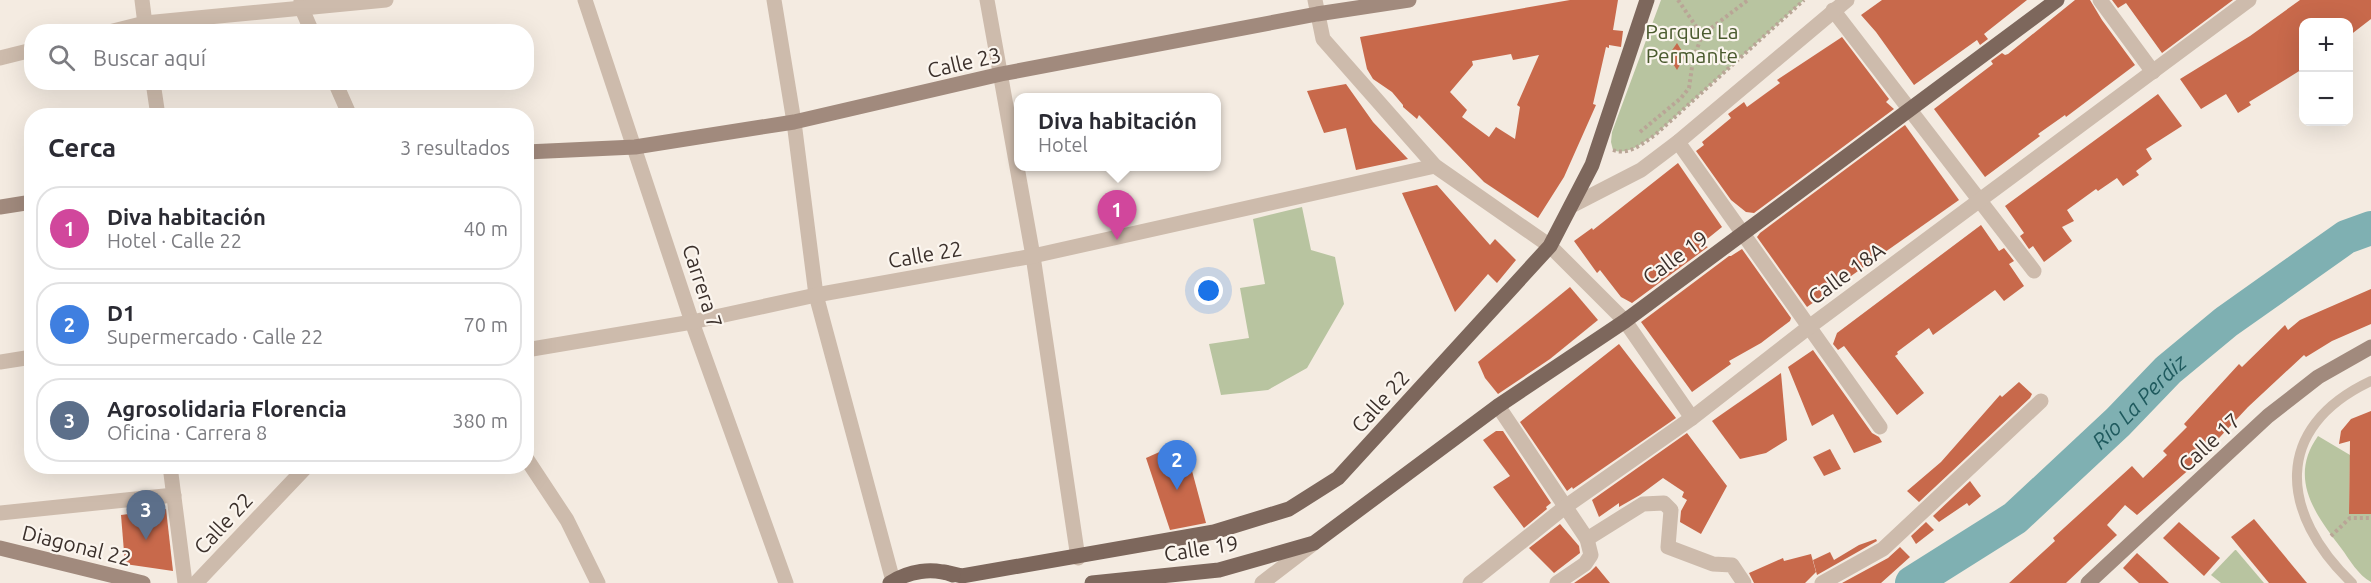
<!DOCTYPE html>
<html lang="es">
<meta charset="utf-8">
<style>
:root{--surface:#fff;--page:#f2f2f3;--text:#2b2b33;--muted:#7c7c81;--line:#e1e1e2;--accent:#1f5a5e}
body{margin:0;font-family:Ubuntu,sans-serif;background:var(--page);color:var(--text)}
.controls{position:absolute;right:18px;top:18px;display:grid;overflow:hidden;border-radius:12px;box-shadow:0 6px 24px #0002}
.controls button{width:54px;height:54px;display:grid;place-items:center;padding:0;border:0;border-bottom:2px solid var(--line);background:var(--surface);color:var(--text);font:30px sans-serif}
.you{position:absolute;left:1209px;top:291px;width:21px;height:21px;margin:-15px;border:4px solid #fff;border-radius:50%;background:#1a73e8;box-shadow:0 0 0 9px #1a73e833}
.badge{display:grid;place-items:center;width:39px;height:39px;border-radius:50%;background:var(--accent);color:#fff;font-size:20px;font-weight:700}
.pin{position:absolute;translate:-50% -50px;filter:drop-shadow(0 2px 3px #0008)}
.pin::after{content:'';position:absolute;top:32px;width:21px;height:18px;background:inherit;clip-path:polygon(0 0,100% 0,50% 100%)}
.popup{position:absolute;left:1014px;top:93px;width:207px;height:78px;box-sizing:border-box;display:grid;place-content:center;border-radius:12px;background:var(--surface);filter:drop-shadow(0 2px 4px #0005);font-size:20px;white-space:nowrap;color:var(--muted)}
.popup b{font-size:22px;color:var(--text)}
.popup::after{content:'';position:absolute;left:50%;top:100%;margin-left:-12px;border:12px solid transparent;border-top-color:var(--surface)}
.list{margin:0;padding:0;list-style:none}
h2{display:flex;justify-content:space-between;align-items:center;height:78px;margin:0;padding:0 24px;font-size:26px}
h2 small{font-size:20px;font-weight:400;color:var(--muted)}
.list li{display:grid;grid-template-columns:39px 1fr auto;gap:18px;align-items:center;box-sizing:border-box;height:84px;margin:0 12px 12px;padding:0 12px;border:2px solid var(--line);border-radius:24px}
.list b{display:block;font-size:22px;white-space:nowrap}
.list p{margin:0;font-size:20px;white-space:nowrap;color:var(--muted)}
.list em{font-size:20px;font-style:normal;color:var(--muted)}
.icon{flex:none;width:33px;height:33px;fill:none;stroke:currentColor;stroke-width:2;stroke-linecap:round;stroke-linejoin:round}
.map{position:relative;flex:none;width:2371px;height:583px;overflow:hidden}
.search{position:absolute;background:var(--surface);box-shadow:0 6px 24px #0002;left:24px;top:24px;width:510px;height:66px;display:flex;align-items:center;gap:15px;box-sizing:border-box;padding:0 21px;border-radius:24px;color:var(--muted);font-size:22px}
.panel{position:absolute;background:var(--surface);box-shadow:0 6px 24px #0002;left:24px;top:108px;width:510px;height:366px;border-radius:24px}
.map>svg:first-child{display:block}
.green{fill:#b8c4a0}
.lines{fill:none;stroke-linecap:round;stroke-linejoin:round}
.river{stroke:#7fb0b2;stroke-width:34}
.building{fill:#c8694b;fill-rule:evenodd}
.path{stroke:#b9a596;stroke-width:4;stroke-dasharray:3 3;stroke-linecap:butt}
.lane{stroke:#cdbbac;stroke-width:10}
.street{stroke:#cdbbac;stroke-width:15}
.secondary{stroke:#a18a7d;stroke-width:15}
.primary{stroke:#7d675c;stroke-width:15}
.labels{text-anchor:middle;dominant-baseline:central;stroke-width:4.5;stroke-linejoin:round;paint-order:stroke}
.park-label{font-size:21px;fill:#4a5a2e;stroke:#fbf5ee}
.street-label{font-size:21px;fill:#3b302b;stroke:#fbf5ee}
.water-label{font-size:22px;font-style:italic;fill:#1f5a5e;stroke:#fbf5ee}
</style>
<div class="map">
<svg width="2371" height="583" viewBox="0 0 2371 583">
<rect width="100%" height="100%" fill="#f4ebe1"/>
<!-- green -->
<g class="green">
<path d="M1661 0H1804L1655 135C1642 143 1628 156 1613 150L1611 142 1612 132Z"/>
<polygon points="1302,207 1311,250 1335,257 1344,304 1307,368 1268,390 1221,395 1209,344 1249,338 1240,288 1265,284 1253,219"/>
<path d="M2318 436 2350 455 2349 514H2371V582C2358 575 2350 560 2341 548 2315 514 2288 478 2318 436Z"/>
<polygon points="2235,550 2236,550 2264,583 2221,583 2211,575"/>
</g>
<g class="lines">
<!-- river -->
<path class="river" id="s1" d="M1912 583 2015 518 2118 422 2168 370 2226 322 2346 237 2371 228"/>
</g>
<!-- building -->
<g class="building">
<path d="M1570 0H1618L1613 30 1623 31 1621 47 1609 45V48L1606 47 1593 104 1596 105 1564 177 1538 218 1484 182 1419 115 1417 119 1403 107V105L1392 92 1373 79 1367 69 1360 37ZM1511 54 1513 60 1539 55 1517 105 1520 107 1515 139 1496 127 1489 137 1462 117 1467 110 1450 92 1473 65 1472 61Z"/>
<polygon points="1882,0 2027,0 1984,34 1988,39 1980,45 1977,40 1914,85 1876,32 1861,15"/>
<polygon points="2075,0 2090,0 2102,20 2135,65 2066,117 2065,115 2038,134 2040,136 1985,177 1934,109 1993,64 1991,61 2002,53 2005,55 2008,54"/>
<polygon points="2112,0 2233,0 2162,53 2126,3 2118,8"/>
<polygon points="2300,0 2371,0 2371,19 2349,36 2349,22 2304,22 2304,68 2249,102 2251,105 2238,113 2226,94 2201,109 2180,79 2250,36"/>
<polygon points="1842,37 1889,99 1886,102 1894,109 1754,213 1746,212 1731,200 1696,151 1704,145 1702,142 1731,118 1728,114 1744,102 1747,107 1780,83 1777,80"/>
<polygon points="1677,43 1685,56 1677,70 1668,56"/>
<polygon points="1346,84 1373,122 1408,159 1356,170 1346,128 1324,133 1307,91"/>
<polygon points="2158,94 2182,126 2146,149 2152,159 2136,171 2139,175 2123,186 2117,178 2098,191 2096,189 2067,210 2074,221 2062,227 2072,241 2044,262 2033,246 2029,249 2020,236 2024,233 2005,206"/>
<polygon points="1905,125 1959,200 1807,307 1757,237 1760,233"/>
<polygon points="1678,163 1722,227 1701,244 1708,247 1632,303 1621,297 1600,270 1597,273 1574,241 1592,228 1593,230"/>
<polygon points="1437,185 1490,245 1495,239 1516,260 1497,283 1488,274 1455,312 1402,193"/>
<polygon points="1981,225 1999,251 2004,248 2014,261 2009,264 2024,286 2004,301 1995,290 1933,335 1929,328 1897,352 1898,354 1895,356 1924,393 1897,415 1844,346 1838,350 1833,344 1837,333"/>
<polygon points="1742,249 1791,318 1790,321 1761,343 1729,361 1731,364 1724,369 1692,392 1641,322 1729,256 1731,256"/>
<polygon points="1570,287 1598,320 1550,359 1498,394 1485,378 1478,362"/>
<polygon points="2371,289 2371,324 2332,341 2306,357 2304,355 2248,407 2192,467 2137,515 2125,505 2107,525 2117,535 2066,583 2009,583 2055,541 2053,538 2132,466 2143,478 2167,455 2163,451 2187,427 2184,424 2239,364 2242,367 2285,325 2288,330 2300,320"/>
<polygon points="1619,344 1676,418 1573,489 1572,487 1567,491 1520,422"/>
<polygon points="1813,350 1872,433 1879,437 1882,442 1854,453 1833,414 1812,426 1788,367"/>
<polygon points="1781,373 1787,440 1766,453 1740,459 1712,421"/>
<polygon points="2019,382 2032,394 2030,398 1919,502 1907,491 1941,462 2000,395 2002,397"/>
<polygon points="2371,411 2371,514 2349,514 2350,441 2339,444 2341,431 2351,419"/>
<polygon points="1496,431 1503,431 1551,503 1546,507 1547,509 1524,528 1493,487 1510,476 1483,440"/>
<polygon points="1687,433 1727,486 1701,534 1680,522 1681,511 1687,500 1682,497 1684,492 1663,478 1640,495 1619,507 1619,503 1599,517 1592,500"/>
<polygon points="1184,441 1206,523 1170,530 1146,458"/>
<polygon points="1830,449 1841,469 1824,476 1813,457"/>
<polygon points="1970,481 1981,496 1969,506 1967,503 1939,522 1933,516"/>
<polygon points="166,509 173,571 125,564 121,515"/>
<polygon points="2254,519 2307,583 2269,583 2231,537"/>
<polygon points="1926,522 1934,530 1916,544 1911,536"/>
<polygon points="2179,522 2220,558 2204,576 2163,538"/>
<polygon points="1560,524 1579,546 1580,553 1554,573 1529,548"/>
<polygon points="1876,539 1877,541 1817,575 1813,560 1830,552 1834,560 1859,545"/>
<polygon points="1900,547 1910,557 1881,583 1842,583 1888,558"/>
<polygon points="2137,553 2149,564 2169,583 2139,583 2123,568"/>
<polygon points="1811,554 1816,572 1805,583 1754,583 1749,573 1783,558 1784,561"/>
<polygon points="1596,566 1610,583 1574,583 1590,572"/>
</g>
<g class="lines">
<!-- path -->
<g class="path">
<polyline points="1678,0 1702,35 1748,0"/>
<polyline points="1640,132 1681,98 1689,88 1693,60 1702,35"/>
<path d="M1613 150C1629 156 1643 143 1655 135L1804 0"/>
<polyline points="2331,536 2350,518 2371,518"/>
</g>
<!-- lane -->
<path class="lane" d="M2352 583C2280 514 2271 428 2371 381"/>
<!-- street -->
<g class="street">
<polyline points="142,0 146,32"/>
<polyline points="585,0 692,322 786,583"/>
<polyline points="774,0 794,122 816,295 893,581"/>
<polyline points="987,0 1033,256 1078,558"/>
<polyline points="1315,0 1323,39 1435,166 1550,246 1625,321 1692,418"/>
<polyline points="2100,0 2153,72"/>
<polyline points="301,1 302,9 312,32"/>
<polyline points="1833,10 2034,271"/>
<polyline points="109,32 145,23 386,0"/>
<polyline points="0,58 32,50"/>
<polyline points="153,82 158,116"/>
<polyline points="335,82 350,116"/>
<polyline points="1678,142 1880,427"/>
<polyline points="1571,206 1641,170 1678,142 1847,0"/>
<polyline points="526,350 692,322 816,295 1033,256 1435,166"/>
<polyline points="0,362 32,357"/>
<polyline points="1498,406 1587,539 1591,555 1585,564 1557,583"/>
<polyline points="526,458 567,520 598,583"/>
<polyline points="170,466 185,583"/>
<polyline points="0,513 174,495"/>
<polyline points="1587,539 1643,504 1664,503 1671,510 1668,547 1713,564 1732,565 1744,583"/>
<polyline points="196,583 307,466"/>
<polyline points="1262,583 1314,543"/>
<polyline points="1470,583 1565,507 1692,418 1809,327 2249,0"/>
<polyline points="1822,583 1883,549 2041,401"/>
</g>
<!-- secondary -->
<g class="secondary">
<polyline points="526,152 635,147 794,122 1001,74 1317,14 1409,0"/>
<polyline points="0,207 32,202"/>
<polyline points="0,548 143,583"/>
<polyline points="2088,583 2268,416 2318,377 2371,347"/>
</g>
<!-- primary -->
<g class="primary">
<polyline points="945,572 962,576 1214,532 1289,509 1338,478 1550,246 1592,165 1647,0"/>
<path d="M890 583C909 571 932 567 953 575"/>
<polyline points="1092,583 1219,570 1314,543 1498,406 1625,321 2057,0"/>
</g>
</g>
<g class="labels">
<!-- park labels -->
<g class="park-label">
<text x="1692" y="31">Parque La<tspan x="1692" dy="24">Permante</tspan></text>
</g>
<!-- street labels -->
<g class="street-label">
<text transform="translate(964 62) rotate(-13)">Calle 23</text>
<text transform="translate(925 254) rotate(-10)">Calle 22</text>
<text transform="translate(1675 257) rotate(-36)">Calle 19</text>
<text transform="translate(1846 273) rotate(-36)">Calle 18A</text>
<text transform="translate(703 286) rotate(72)">Carrera 7</text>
<text transform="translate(1380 401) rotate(-48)">Calle 22</text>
<text transform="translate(2209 442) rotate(-43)">Calle 17</text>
<text transform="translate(223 523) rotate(-47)">Calle 22</text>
<text transform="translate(77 545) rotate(14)">Diagonal 22</text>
<text transform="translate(1201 548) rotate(-9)">Calle 19</text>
</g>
<!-- water labels -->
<g class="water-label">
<text stroke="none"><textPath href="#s1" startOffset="292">Río La Perdiz</textPath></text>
</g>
</g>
</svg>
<div class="controls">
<button>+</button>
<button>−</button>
</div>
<div class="you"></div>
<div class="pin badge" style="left:1117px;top:240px;background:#d1479c">1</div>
<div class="popup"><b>Diva habitación</b>Hotel</div>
<div class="pin badge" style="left:1177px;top:490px;background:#3f7fe0">2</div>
<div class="pin badge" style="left:146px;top:540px;background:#5c6f8a">3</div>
<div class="search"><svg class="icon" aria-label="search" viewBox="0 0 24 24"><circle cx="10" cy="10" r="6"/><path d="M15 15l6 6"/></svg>Buscar aquí</div>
<section class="panel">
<h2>Cerca<small>3 resultados</small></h2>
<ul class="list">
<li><span class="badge" style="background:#d1479c">1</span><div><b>Diva habitación</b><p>Hotel · Calle 22</p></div><em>40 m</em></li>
<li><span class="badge" style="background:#3f7fe0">2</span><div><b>D1</b><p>Supermercado · Calle 22</p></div><em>70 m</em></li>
<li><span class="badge" style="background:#5c6f8a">3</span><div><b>Agrosolidaria Florencia</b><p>Oficina · Carrera 8</p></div><em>380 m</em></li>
</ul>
</section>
</div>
